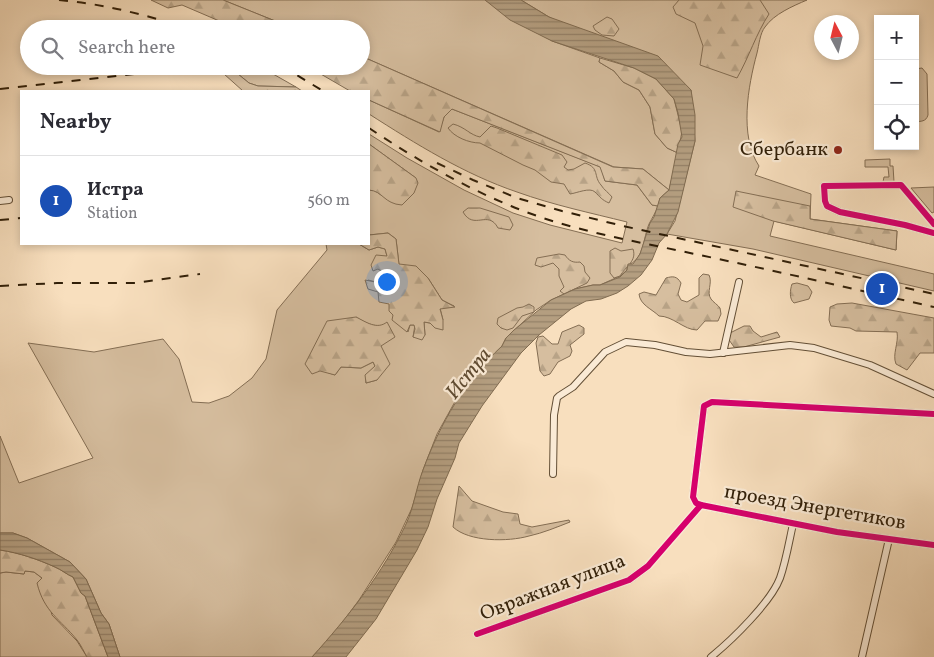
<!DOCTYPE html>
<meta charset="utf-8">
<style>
:root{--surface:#fff;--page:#f2f2f3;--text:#2b2b33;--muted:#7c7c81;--line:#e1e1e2;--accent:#b45309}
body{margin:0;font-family:Vollkorn,serif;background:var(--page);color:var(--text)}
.controls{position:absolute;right:15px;top:15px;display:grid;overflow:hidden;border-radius:0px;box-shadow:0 2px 8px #0003}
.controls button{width:45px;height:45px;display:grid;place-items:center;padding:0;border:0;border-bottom:1px solid var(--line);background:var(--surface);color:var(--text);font:25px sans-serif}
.compass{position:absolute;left:814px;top:15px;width:45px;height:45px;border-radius:50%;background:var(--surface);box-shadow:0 2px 8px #0003;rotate:353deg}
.you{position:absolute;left:386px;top:281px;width:18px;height:18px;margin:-12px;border:4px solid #fff;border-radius:50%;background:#1a73e8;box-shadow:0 0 0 8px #1a73e833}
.badge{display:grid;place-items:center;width:32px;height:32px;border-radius:50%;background:var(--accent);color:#fff;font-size:16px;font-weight:700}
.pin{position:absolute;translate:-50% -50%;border:2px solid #fff;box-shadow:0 1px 5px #0006}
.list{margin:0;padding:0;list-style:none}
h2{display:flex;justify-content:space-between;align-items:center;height:65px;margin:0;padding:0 20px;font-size:21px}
h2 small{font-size:16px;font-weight:400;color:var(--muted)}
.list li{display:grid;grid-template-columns:32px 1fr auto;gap:15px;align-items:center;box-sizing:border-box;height:90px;padding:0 20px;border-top:1px solid var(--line)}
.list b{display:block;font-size:19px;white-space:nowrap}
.list p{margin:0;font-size:16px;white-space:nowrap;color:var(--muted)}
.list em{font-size:16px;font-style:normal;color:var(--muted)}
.icon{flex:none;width:28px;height:28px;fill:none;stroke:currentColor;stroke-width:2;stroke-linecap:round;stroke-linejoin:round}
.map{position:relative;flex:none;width:934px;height:657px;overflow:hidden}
.search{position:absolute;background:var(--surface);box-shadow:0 2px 8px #0003;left:20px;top:20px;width:350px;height:55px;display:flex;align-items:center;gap:12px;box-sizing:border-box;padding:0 18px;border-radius:28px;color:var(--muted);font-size:19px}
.panel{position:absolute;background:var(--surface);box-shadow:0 2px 8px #0003;left:20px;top:90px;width:350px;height:155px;border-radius:0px}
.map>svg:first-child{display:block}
.green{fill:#d6be9f;stroke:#846e54;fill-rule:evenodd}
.forest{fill:url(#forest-firs);stroke:#846e54}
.water{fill:url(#water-rules);stroke:#806b50}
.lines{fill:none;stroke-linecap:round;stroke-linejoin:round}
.street-casing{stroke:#634f36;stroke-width:8}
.street{stroke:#faead5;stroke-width:6}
.rail{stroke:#311f08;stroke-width:2;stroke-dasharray:9 9;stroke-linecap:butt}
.cycleway-casing{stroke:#faead5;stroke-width:9}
.cycleway{stroke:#d6006c;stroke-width:6}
.poi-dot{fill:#8f2418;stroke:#faead5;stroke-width:2}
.labels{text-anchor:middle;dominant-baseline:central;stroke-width:4.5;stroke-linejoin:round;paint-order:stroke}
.poi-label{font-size:20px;fill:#311f08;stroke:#faead5;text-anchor:end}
.street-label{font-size:20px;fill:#311f08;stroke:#faead5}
.water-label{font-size:21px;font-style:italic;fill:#5f4b32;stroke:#faead5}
</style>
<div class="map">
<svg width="934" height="657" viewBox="0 0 934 657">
<defs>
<pattern id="forest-firs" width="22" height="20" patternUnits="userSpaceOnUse" patternTransform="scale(1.25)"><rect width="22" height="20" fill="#d6be9f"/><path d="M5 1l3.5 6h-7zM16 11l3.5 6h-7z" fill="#b8a387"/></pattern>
<pattern id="water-rules" width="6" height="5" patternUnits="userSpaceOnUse" patternTransform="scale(1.25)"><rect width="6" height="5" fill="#b49e80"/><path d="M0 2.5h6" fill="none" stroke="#938067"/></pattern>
</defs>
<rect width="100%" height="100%" fill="#f8dfbe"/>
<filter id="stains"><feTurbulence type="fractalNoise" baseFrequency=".004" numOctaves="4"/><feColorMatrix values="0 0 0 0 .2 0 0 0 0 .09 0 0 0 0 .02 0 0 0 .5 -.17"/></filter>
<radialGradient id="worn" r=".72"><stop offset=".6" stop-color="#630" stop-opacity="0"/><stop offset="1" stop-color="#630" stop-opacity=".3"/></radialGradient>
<!-- green -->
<g class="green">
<polygon points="223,0 485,0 552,41 600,58 599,62 614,71 623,82 639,90 650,107 655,134 667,148 678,153 669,190 643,169 614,167 361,56 361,29 295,29"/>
<path d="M521 0H807C793 6 774 14 765 27 760 33 759 45 757 53 748 86 739 136 759 166L755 175 811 194 810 219 897 231 896 250 774 221 770 236 934 274V291L753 249 667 234 675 221 695 141 691 90 549 17Z"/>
<polygon points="228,66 259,66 296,87 258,86 249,83 238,74 228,70"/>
<path d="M922 68 927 74 928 115C926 122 921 121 915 122V69Z"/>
<path d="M369 100 439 132 444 117 452 109 601 167 605 181 637 185 652 205 658 206C656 212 652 218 649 224 643 238 644 261 627 265V270L620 276 600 285H593L575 289 551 300 536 310 506 338 502 346 472 380 457 398 437 434 423 470 412 508 396 542 359 600 333 635 312 657H120L109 624 101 613 86 579 70 562 27 538 13 533H0V436L19 483 93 458 28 343 94 352 163 339 179 359 192 402 209 403 229 396 252 378 266 359 277 310 327 250 326 244H359L369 250 378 247 385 249 387 256 378 269 385 273 380 283 368 280 389 303 393 315 408 332 410 325H415L413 337 425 335 424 322 430 323 435 328 443 320 440 308 454 306 442 300 428 278 399 265 396 239 388 233 369 235V190H374L381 195 416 178 369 144V134L407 158 464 190 513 213 550 225 622 243 627 222C591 213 553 205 517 192 464 174 416 144 369 114ZM356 317C365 322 377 330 387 323L381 346 377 380 366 383V375L375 366 373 362 361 368 341 367 335 375 320 370Z"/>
<polygon points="890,159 890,166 893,166 894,182 883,182 884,177 889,177 888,167 865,167 865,160"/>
<polygon points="934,187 934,212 932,213 911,188"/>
<polygon points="25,571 34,572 42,578 52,615 77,641 87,657 0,657 0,573 6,572 24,574"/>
</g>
<!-- forest -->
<g class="forest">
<polygon points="151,0 223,0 295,29 238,29 182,5 168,8"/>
<path d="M679 0H760L769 14C756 34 749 57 737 78L700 65 703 46 695 23 676 14 673 7Z"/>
<polygon points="607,17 612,19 619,29 614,36 602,35 595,30 593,26"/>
<polygon points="361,56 613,167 643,169 669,190 660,198 658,206 652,205 637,185 605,181 600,167 452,109 444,117 440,132 369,100 369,91 350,91 307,66 361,66"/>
<polygon points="600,58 634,68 656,79 674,99 682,131 678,153 667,148 655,134 650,107 639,90 623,82 614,71 599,62"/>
<polygon points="212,66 228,66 229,70 238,74 249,83 258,86 296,87 302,91 243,91 224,74 211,74"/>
<path d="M453 124C465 127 470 135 480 137L491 126 497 128 562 155 567 162 564 167 568 170 574 169 585 163C600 168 593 176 601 185 604 190 609 193 612 197L609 203C602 200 600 197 595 192 590 187 577 193 570 194L564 184 551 182 535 170 523 165 480 143C469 143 454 137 448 128Z"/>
<path d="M369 144 416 178 418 183 414 193 402 205C384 204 383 191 369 190Z"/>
<polygon points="736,191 810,206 810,219 897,231 896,250 773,221 733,207"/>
<path d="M468 208H480L509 217 513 225 510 230 498 228C488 209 474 231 463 212Z"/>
<polygon points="388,233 396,239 399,264 416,266 428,278 442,300 455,307 440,309 443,320 443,330 435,328 430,323 424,322 425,335 422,340 413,337 415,329 414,325 410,325 407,332 392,320 393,315 389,311 389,304 379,302 378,292 368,289 365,280 380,283 385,273 378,269 373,271 371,265 376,255 387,256 385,249 378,247 369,250 359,244 369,244 369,235"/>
<path d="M615 248 621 251 633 249C637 261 626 266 620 276L614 278 610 273V251Z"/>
<path d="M559 254 565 255C569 261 573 263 580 262L584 266 585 272 590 278 587 283 564 294 560 291 564 287 559 276V269L553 263 541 267 535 265 537 258Z"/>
<path d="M703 274 709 275C713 283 706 292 711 299 713 302 718 305 720 308L721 314 718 321H705L697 330C684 330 673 316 659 316 652 309 640 305 639 294L644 292 656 295 666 278C673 276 677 276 681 283L678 294 681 300 687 302 699 295V278Z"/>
<path d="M797 283 808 286 812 292 809 299 794 303C789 299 790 290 792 284Z"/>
<path d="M852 303 934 318V353H920L907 370 896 364C892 354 899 343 897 332L856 331 850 328 831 326 829 320 830 307 837 304Z"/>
<polygon points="529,304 534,307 534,312 522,316 513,328 507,330 501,328 497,324 498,318 517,308 523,307"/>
<path d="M356 317C366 322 377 330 387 322L395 337 381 346 390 364 377 380 366 383 365 375 375 366 373 362 361 368 341 367 335 375 320 371 312 374 305 364 327 321Z"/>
<polygon points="579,325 584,328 584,334 570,345 572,351 570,356 558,362 550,374 544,376 540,371 536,343 538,337 543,336 552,344 558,344 562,332"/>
<polygon points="744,326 750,326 753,331 761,337 777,332 780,337 744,347 734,347 727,337 732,332"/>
<path d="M459 486 472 501 503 512 518 514 520 524 532 527 569 520 570 522C557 527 543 533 529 536 508 542 469 542 453 527Z"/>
<path d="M0 550C20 553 37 559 55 567 62 570 66 574 73 577L81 593 85 596 108 657H87C84 652 81 645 77 640 60 619 44 612 37 583L42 578 34 572 25 571 24 574 6 572 0 573Z"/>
</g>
<!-- water -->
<g class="water">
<path d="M485 0H521L549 17 658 56 691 90 695 115V141L678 212 667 234 659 243 652 260 641 275 628 286 617 293 601 299 586 301 571 309 539 335 521 353 482 406 459 443 455 458 437 499 428 527 417 550 376 619 346 657H312C348 617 383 573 406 524 414 507 416 488 423 470 440 424 465 380 502 346L506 338 514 330 551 300 575 289 593 285H600L620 277 627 270 628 264H633L640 254 650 223 654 217 660 198 669 190 678 144 682 137 678 113 674 99 656 79 634 68 552 41 510 20Z"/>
<path d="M0 533H13L27 538 70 562 86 579 101 613 109 624 120 657H108L85 596 81 593 73 577C66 574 62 570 55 567 37 559 20 553 0 550Z"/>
</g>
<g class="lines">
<defs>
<g id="street">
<polyline points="0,201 9,200"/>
<polyline points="934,224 901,185 824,186 825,201 827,206 840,212 905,225 934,233"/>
<polyline points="723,353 739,282"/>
<polyline points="934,414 712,402 704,406 693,497 696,503 701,505 837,532 934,545"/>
<polyline points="553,474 554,415 557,398 559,396 573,387 605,352 626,342 655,345 686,352 710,354 790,345 814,348 870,365 934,394"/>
<polyline points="477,634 629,580 648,566 701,505"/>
<path d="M711 657C732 640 771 602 780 578 786 561 789 542 793 524"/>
<polyline points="862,657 889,539"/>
</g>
</defs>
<!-- street casing -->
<use href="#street" class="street-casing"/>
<!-- street -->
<use href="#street" class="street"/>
<!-- rail -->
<g class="rail">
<path d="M59 0C104 4 147 15 190 29"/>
<polyline points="184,22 203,29"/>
<polyline points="282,66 323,91"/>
<polyline points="0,89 197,67"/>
<path d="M369 128C414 158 460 185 511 206 568 230 630 240 690 253 772 270 853 289 934 307"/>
<polyline points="437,163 473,180 517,198 562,211 623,226 934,294"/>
<polyline points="0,220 21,218"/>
<polyline points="0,286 57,283 135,283 200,274"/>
</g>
<defs>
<g id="cycleway">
<polyline points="934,224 901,185 824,186 825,201 827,206 840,212 905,225 934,233"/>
<polyline points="934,414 712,402 704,406 693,497 696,503 701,505 837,532 934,545"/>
<polyline points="477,634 629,580 648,566 701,505"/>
</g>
</defs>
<!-- cycleway casing -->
<use href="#cycleway" class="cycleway-casing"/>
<!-- cycleway -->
<use href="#cycleway" class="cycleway"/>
</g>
<!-- markers -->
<circle class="poi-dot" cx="838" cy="150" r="5"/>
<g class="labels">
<!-- poi labels -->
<g class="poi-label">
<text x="828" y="150">Сбербанк</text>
</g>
<!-- street labels -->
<g class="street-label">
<text transform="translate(815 508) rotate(10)">проезд Энергетиков</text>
<text transform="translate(553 588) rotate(-21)">Овражная улица</text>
</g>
<!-- water labels -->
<g class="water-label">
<text transform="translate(469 374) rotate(-51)">Истра</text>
</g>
</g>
<rect width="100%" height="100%" filter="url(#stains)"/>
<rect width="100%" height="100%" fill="url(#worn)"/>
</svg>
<div class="controls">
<button>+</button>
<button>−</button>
<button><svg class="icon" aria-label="locate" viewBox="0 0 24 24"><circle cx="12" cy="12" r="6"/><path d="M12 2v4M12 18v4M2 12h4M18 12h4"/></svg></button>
</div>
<svg class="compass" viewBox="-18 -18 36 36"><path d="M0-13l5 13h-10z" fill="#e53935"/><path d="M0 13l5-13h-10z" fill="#7c7c81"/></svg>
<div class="you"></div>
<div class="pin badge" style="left:882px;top:289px;background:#1a4fb4">1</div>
<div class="search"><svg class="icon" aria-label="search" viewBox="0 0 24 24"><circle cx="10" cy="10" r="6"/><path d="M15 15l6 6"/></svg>Search here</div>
<section class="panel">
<h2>Nearby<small></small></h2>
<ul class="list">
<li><span class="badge" style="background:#1a4fb4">1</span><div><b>Истра</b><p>Station</p></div><em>560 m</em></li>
</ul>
</section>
</div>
